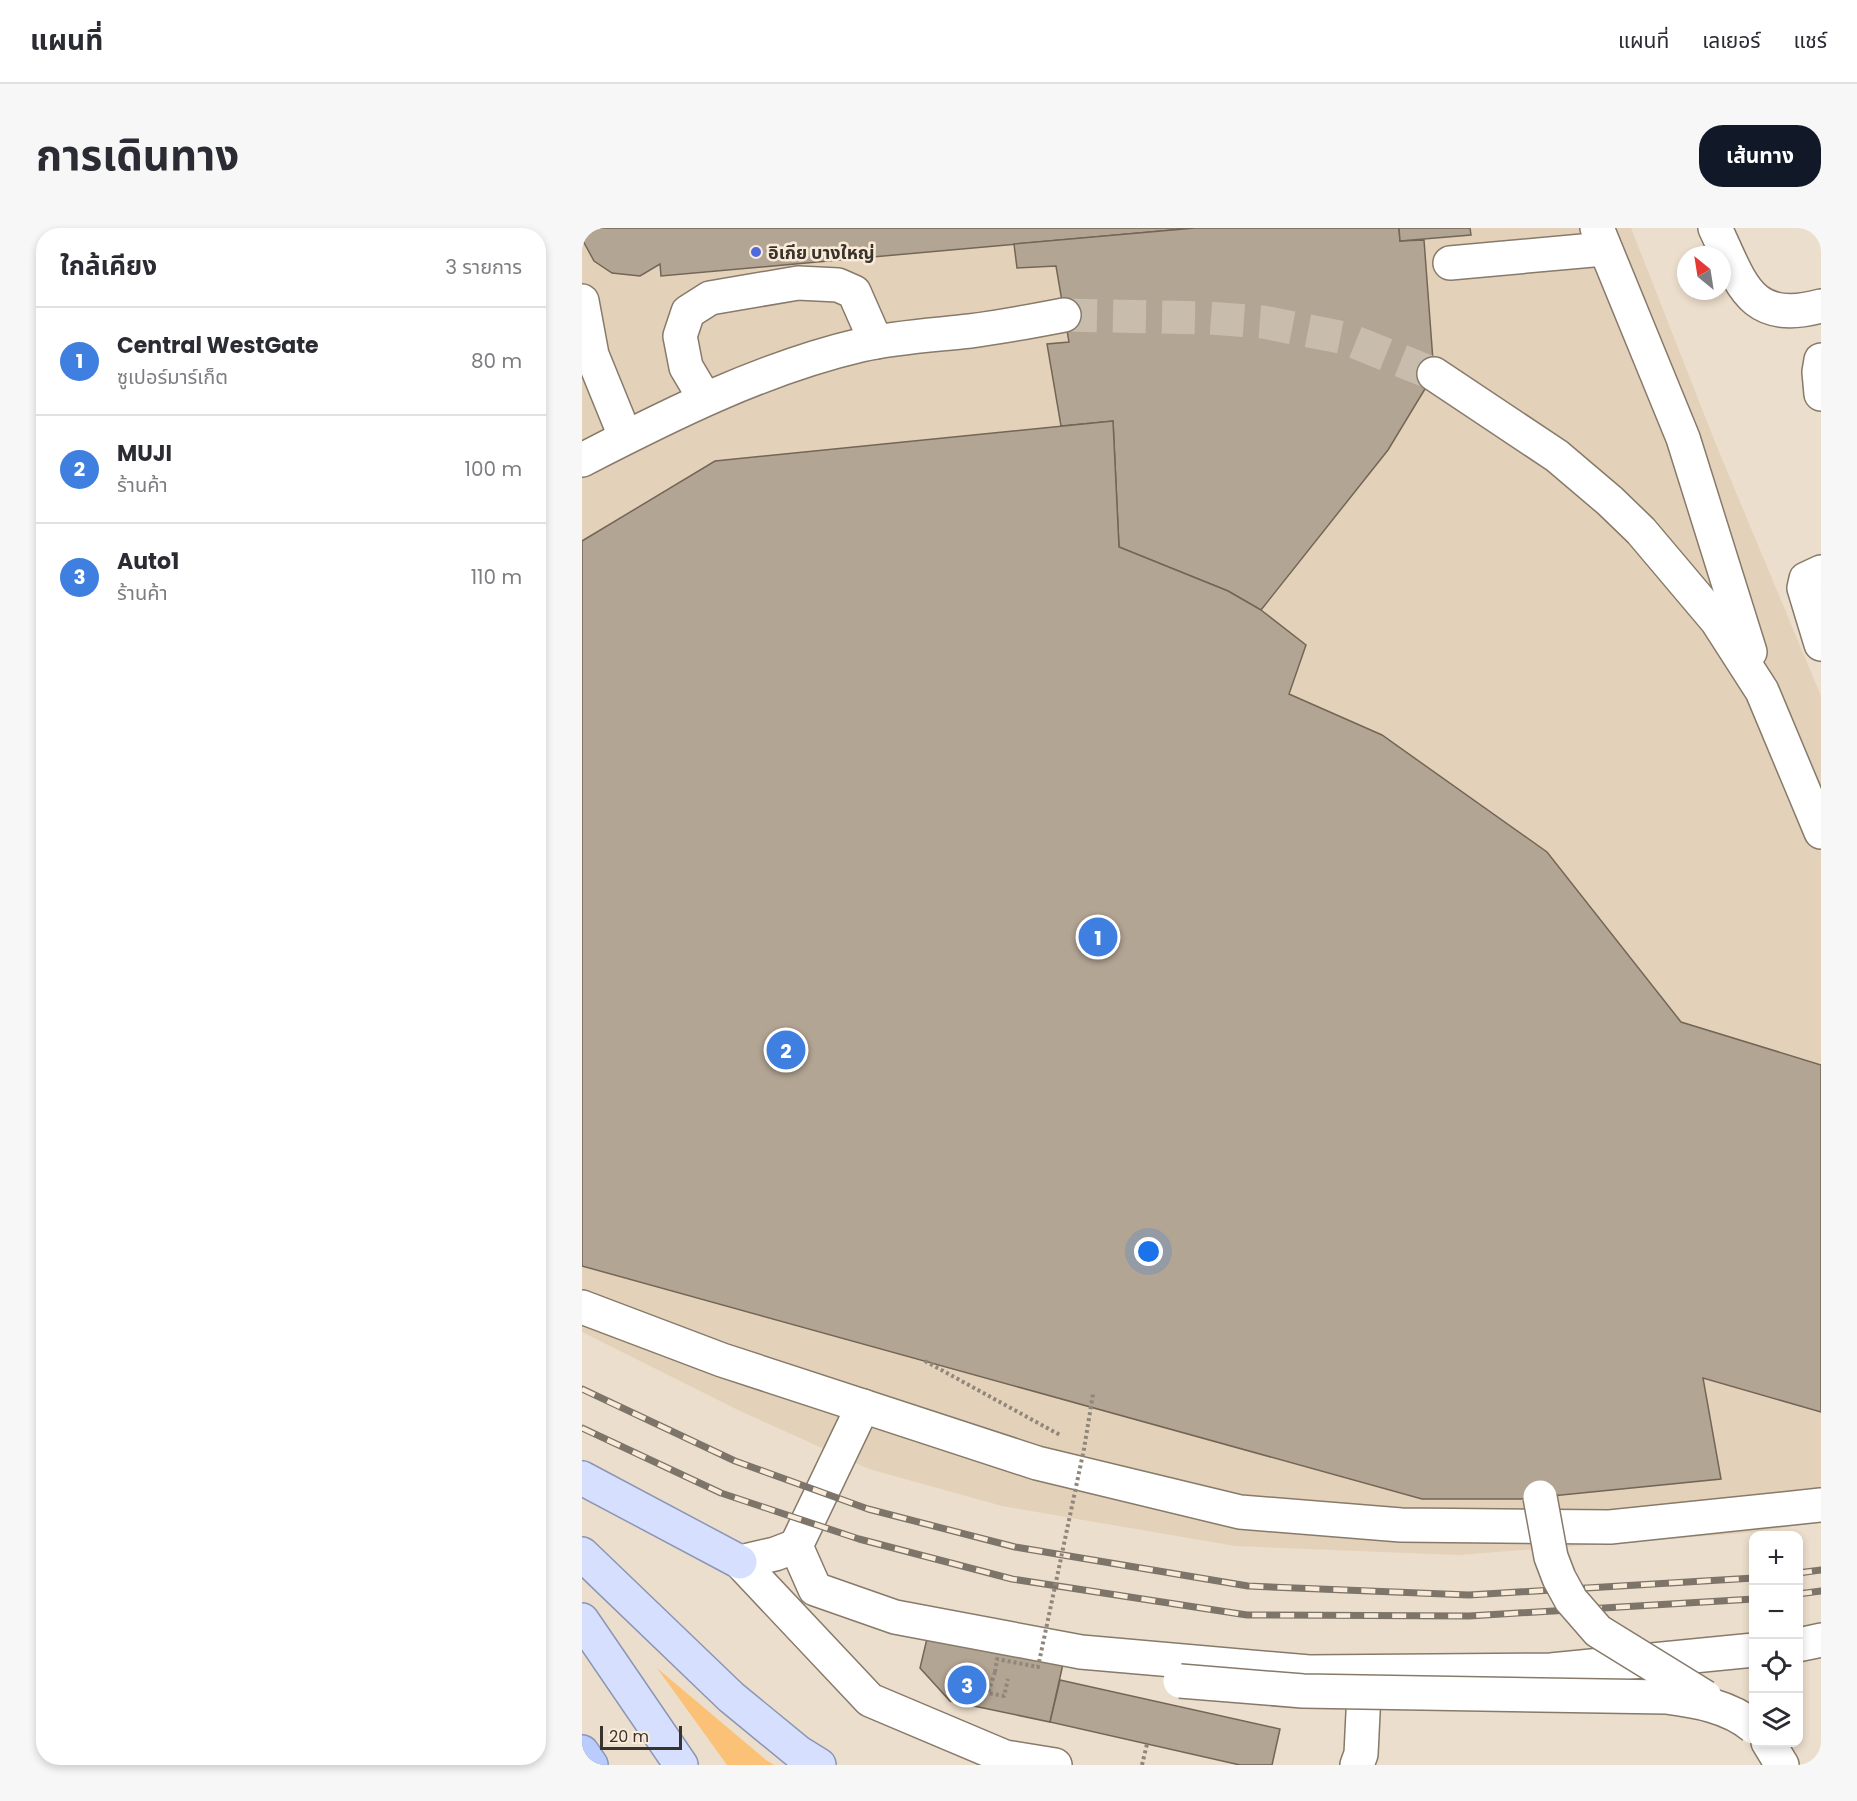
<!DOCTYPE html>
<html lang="th">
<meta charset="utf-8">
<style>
:root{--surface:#fff;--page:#f7f7f7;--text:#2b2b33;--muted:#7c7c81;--line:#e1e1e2;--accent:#111827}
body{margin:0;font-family:Poppins,"Noto Sans Thai",sans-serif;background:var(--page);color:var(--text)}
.controls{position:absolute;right:18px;bottom:18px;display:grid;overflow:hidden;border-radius:12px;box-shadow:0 3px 9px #0003}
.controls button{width:54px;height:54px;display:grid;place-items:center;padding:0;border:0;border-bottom:2px solid var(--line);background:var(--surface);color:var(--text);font:30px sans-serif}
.compass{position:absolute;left:1095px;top:18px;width:54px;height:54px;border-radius:50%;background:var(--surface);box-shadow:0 3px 9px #0003;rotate:330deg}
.scale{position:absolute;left:18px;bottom:15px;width:82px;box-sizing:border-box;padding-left:6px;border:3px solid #38332c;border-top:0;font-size:16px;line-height:21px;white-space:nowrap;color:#38332c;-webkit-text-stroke:4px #faebd9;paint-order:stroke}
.you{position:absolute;left:567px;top:1024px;width:21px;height:21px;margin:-15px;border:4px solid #fff;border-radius:50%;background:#1a73e8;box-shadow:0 0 0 9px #1a73e833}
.badge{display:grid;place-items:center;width:39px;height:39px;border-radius:50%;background:var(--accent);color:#fff;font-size:20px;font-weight:700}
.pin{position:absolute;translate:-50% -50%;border:3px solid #fff;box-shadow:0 2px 6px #0006}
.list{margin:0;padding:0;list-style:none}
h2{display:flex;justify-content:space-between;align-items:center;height:78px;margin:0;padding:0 24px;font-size:26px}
h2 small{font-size:20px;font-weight:400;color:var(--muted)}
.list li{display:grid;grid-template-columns:39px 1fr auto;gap:18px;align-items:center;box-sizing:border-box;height:108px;padding:0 24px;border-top:2px solid var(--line)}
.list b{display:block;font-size:22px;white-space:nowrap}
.list p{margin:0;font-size:20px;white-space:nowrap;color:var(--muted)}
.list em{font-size:20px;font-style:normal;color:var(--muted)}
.icon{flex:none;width:33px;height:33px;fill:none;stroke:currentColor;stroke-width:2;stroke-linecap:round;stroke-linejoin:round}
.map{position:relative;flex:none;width:1239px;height:1537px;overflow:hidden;border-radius:24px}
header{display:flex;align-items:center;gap:36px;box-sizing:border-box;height:84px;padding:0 30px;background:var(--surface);border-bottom:2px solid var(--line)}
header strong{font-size:28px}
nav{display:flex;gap:33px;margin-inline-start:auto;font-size:21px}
.intro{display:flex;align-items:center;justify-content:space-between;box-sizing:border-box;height:144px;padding:0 36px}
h1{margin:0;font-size:42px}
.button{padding:15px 27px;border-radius:24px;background:var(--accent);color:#fff;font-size:21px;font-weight:700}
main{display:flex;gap:36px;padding:0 36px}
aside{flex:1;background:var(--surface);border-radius:24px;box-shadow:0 3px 9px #0003}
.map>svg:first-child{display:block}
.built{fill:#e4d1b9}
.green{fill:#fbc277}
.building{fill:#b3a594;stroke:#736656;stroke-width:1.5}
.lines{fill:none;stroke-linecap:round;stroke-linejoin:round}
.minor-tunnel{stroke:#c8bcac;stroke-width:33;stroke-dasharray:33 16;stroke-linecap:butt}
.minor-casing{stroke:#877a6a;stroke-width:36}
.major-casing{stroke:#8c96b4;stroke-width:36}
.highway-casing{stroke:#8c96b4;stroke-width:36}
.path{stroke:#90877a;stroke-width:4;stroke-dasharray:3 3;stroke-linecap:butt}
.minor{stroke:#fff;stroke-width:33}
.major{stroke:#d6e0fe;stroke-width:33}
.highway{stroke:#bacbfe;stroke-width:33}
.rail-casing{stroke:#7d756a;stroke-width:7}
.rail{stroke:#faebd9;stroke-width:4.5;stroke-dasharray:14;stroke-linecap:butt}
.minor-bridge-casing{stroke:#877a6a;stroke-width:36;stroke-linecap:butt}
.path-bridge{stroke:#90877a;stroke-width:4;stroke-dasharray:3 3;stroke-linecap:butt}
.minor-bridge{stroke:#fff;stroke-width:33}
.poi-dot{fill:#4f69de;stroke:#faebd9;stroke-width:2}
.labels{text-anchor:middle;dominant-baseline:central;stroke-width:5;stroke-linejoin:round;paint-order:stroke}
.poi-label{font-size:18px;font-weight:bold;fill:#38332c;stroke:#faebd9;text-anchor:start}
</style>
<header>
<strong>แผนที่</strong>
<nav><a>แผนที่</a><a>เลเยอร์</a><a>แชร์</a></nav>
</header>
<div class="intro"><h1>การเดินทาง</h1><a class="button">เส้นทาง</a></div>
<main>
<aside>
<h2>ใกล้เคียง<small>3 รายการ</small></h2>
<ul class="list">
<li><span class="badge" style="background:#3f7fe0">1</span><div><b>Central WestGate</b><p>ซูเปอร์มาร์เก็ต</p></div><em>80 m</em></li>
<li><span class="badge" style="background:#3f7fe0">2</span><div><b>MUJI</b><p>ร้านค้า</p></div><em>100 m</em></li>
<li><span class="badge" style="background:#3f7fe0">3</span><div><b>Auto1</b><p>ร้านค้า</p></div><em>110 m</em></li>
</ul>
</aside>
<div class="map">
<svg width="1239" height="1537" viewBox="0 0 1239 1537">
<rect width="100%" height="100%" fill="#ecdecc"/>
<!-- built -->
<polygon class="built" points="0,0 1049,0 1133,214 1239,468 1239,1294 1165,1305 876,1327 653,1318 420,1278 287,1241 160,1184 0,1104"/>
<!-- green -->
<polygon class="green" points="75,1440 184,1532 192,1537 145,1537"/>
<!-- building -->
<g class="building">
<polygon points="0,0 613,0 79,48 78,36 58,48 30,45 12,33 0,11"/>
<polygon points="613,0 817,0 818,13 842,12 852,146 806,222 679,382 646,363 537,319 531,193 479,198 465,116 487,114 474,38 435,40 432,16"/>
<polygon points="817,0 888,0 889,7 818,13"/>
<polygon points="531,193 537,319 646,363 679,382 724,417 707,466 800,507 965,624 1099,794 1239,837 1239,1184 1121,1150 1139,1251 939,1271 840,1271 0,1038 0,313 133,233"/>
<polygon points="347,1402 483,1427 468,1494 368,1473 338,1440"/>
<polygon points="478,1452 698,1501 690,1537 658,1537 468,1494"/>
</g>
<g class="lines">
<!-- minor-tunnel -->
<polyline class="minor-tunnel" points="482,87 627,90 681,94 763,110 852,146"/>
<defs>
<g id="minor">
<polyline points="1015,0 1101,210 1168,424"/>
<path d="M1133 0C1159 54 1167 98 1239 78"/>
<polyline points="868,35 1022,21"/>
<polyline points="0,73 10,127 43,208"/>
<polyline points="1239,132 1237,144 1239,166"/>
<polyline points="852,146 975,228 1028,273 1059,303 1135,393 1180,463 1239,604"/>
<polyline points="123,171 104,139 98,108 106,84 128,70 216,55 256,57 272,64 294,114"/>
<path d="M0 232C89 186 181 140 279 117 314 109 352 107 388 103 419 99 451 93 482 87"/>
<polyline points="1239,344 1224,351 1222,360 1239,416"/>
<polyline points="0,1079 140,1132 455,1235 658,1284 819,1297 1028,1299 1239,1277"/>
<polyline points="281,1178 214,1318 233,1361 313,1389 499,1424 727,1444 969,1442 1172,1422"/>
<polyline points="158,1334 288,1472 423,1529 473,1537"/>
<polyline points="158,1334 193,1326 214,1318"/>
<polyline points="1216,1417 1239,1412"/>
<polyline points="1186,1514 1200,1537"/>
<polyline points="775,1537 779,1526 783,1444"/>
</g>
<g id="major">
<polyline points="0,1250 158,1334"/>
<polyline points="0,1326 149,1469 216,1524 237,1537"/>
<polyline points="0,1392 99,1537"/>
</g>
<polyline id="highway" points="0,1524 9,1537"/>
</defs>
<!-- minor casing -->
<use href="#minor" class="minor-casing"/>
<!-- major casing -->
<use href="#major" class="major-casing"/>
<!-- highway casing -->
<use href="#highway" class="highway-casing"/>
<!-- path -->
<g class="path">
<polyline points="343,1133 478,1207"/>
<polyline points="413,1444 406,1465 422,1468 426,1451"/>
<polyline points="560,1537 565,1516"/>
</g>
<!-- minor -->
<use href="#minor" class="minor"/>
<!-- major -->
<use href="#major" class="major"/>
<!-- highway -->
<use href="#highway" class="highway"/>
<defs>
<g id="rail">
<polyline points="0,1161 153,1233 286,1281 433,1319 666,1358 887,1367 1172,1350"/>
<polyline points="0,1200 139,1265 277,1311 430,1351 665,1387 887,1388 1172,1371"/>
<polyline points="1216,1345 1239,1342"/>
<polyline points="1216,1366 1239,1363"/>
</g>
</defs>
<!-- rail casing -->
<use href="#rail" class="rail-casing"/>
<!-- rail -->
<use href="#rail" class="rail"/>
<defs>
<g id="minor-bridge">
<polyline points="958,1269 969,1329 977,1350 989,1372 1016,1403 1123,1469"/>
<path d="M598 1453 721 1463 1084 1469C1114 1473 1147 1478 1172 1499"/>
</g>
</defs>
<!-- minor-bridge casing -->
<use href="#minor-bridge" class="minor-bridge-casing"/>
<!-- path-bridge -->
<polyline class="path-bridge" points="413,1444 415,1431 456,1439 502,1221 511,1166"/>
<!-- minor-bridge -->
<use href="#minor-bridge" class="minor-bridge"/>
</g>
<!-- markers -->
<circle class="poi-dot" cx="174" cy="24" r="6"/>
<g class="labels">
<!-- poi labels -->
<g class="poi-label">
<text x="186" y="24">อิเกีย บางใหญ่</text>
</g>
</g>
</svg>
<div class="controls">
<button>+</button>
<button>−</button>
<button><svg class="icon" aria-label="locate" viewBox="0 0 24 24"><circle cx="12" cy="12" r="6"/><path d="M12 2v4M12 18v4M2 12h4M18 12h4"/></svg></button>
<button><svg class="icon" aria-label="layers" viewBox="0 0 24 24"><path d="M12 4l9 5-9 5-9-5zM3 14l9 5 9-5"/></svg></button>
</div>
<svg class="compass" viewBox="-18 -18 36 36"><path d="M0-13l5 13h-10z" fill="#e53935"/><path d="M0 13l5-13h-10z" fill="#7c7c81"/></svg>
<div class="scale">20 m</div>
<div class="you"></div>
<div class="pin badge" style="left:516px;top:709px;background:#3f7fe0">1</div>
<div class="pin badge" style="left:204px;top:822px;background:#3f7fe0">2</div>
<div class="pin badge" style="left:385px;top:1457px;background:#3f7fe0">3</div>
</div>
</main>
